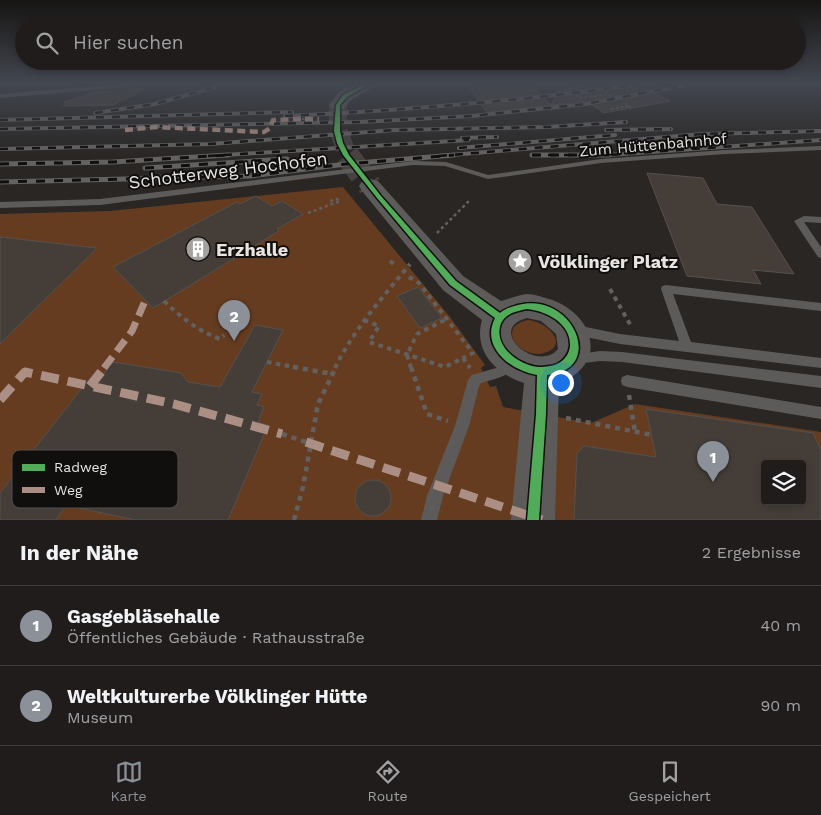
<!DOCTYPE html>
<html lang="de">
<meta charset="utf-8">
<style>
:root{--surface:#1f1c1b;--page:#2c2928;--text:#f1f3f6;--muted:#a1a1a3;--line:#3c3a3a;--accent:#8c9099}
body{margin:0;font-family:"Work Sans",sans-serif;background:var(--page);color:var(--text)}
.controls{position:absolute;right:15px;bottom:15px;display:grid;overflow:hidden;border-radius:5px;box-shadow:0 2px 8px #0003}
.controls button{width:45px;height:45px;display:grid;place-items:center;padding:0;border:0;border-bottom:1px solid var(--line);background:var(--surface);color:var(--text);font:25px sans-serif}
.you{position:absolute;left:560px;top:382px;width:18px;height:18px;margin:-12px;border:4px solid #fff;border-radius:50%;background:#1a73e8;box-shadow:0 0 0 8px #1a73e833}
.badge{display:grid;place-items:center;width:32px;height:32px;border-radius:50%;background:var(--accent);color:#fff;font-size:16px;font-weight:700}
.pin{position:absolute;translate:-50% -41px;filter:drop-shadow(0 1px 2px #0008)}
.pin::after{content:'';position:absolute;top:26px;width:18px;height:15px;background:inherit;clip-path:polygon(0 0,100% 0,50% 100%)}
.list{margin:0;padding:0;list-style:none}
h2{display:flex;justify-content:space-between;align-items:center;height:65px;margin:0;padding:0 20px;font-size:21px}
h2 small{font-size:16px;font-weight:400;color:var(--muted)}
.list li{display:grid;grid-template-columns:32px 1fr auto;gap:15px;align-items:center;box-sizing:border-box;height:80px;padding:0 20px;border-top:1px solid var(--line)}
.list b{display:block;font-size:19px;white-space:nowrap}
.list p{margin:0;font-size:16px;white-space:nowrap;color:var(--muted)}
.list em{font-size:16px;font-style:normal;color:var(--muted)}
.icon{flex:none;width:28px;height:28px;fill:none;stroke:currentColor;stroke-width:2;stroke-linecap:round;stroke-linejoin:round}
.map{position:relative;flex:none;width:821px;height:520px;overflow:hidden}
.search{position:absolute;background:var(--surface);box-shadow:0 2px 8px #0003;left:15px;right:15px;top:15px;height:55px;display:flex;align-items:center;gap:12px;box-sizing:border-box;padding:0 18px;border-radius:28px;color:var(--muted);font-size:19px}
.sheet{height:225px;background:var(--surface)}
nav{display:flex;justify-content:space-around;align-items:center;box-sizing:border-box;height:70px;border-top:1px solid var(--line);background:var(--surface);font-size:14px;color:var(--muted)}
nav a{display:grid;justify-items:center;gap:2px}
nav .on{color:var(--accent)}
.map>svg:first-child{display:block}
.green{fill:#663c20;fill-rule:evenodd}
.building{fill:#453e38;stroke:#54514f;fill-rule:evenodd}
.lines{fill:none;stroke-linecap:round;stroke-linejoin:round}
.secondary-tunnel-far1{stroke:#464240;stroke-width:18;stroke-dasharray:18 9;stroke-linecap:butt}
.secondary-tunnel{stroke:#464240;stroke-width:24;stroke-dasharray:24 12;stroke-linecap:butt}
.path-far3{stroke:#636160;stroke-width:2;stroke-dasharray:2.5 2.5;stroke-linecap:butt}
.path-far2{stroke:#636160;stroke-width:2.5;stroke-dasharray:3 3;stroke-linecap:butt}
.path-far1{stroke:#636160;stroke-width:4;stroke-dasharray:4.5 4.5;stroke-linecap:butt}
.path{stroke:#636160;stroke-width:4.5;stroke-dasharray:5 5;stroke-linecap:butt}
.service{fill:#5d5b59;fill-rule:evenodd}
.secondary{fill:#5d5b59;fill-rule:evenodd}
.rail-far1-casing{stroke:#646261;stroke-width:4}
.rail-casing{stroke:#646261;stroke-width:5}
.rail-far1{stroke:#110f0e;stroke-width:2.5;stroke-dasharray:8;stroke-linecap:butt}
.rail{stroke:#110f0e;stroke-width:3;stroke-dasharray:9;stroke-linecap:butt}
.quiet-far2{stroke:#ac8f84;stroke-width:4.5;stroke-dasharray:8 4.5;stroke-linecap:butt}
.quiet-far1{stroke:#ac8f84;stroke-width:7;stroke-dasharray:14 7;stroke-linecap:butt}
.quiet{stroke:#ac8f84;stroke-width:9;stroke-dasharray:18 9;stroke-linecap:butt}
.cycleway-casing{stroke:#110f0e;stroke-width:3}
.cycleway{fill:#51ab58;fill-rule:evenodd}
.labels{text-anchor:middle;dominant-baseline:central;stroke-width:4;stroke-linejoin:round;paint-order:stroke}
.far-street-label{font-size:15px;fill:#e7e4e2;stroke:#110f0e}
.street-label{font-size:18px;fill:#e7e4e2;stroke:#110f0e}
.poi-label{font-size:18px;font-weight:bold;fill:#e7e4e2;stroke:#110f0e;text-anchor:start}
.key{fill:#110f0e;stroke:#514f4e;stroke-width:1}
.key-label{font-size:14px;fill:#e7e4e2}
</style>
<div class="map">
<svg width="821" height="520" viewBox="0 0 821 520">
<rect width="100%" height="100%" fill="#292624"/>
<!-- green -->
<g class="green">
<path d="M343 187 450 317 485 365 481 368 490 387 496 386 503 407 591 423 635 404 821 432V520H0V214L110 211ZM765 464H802V501H765Z"/>
<path d="M528 320C548 322 570 345 544 353 521 360 494 327 528 320Z"/>
</g>
<!-- building -->
<g class="building">
<polygon points="466,83 529,83 551,105 563,83 634,83 670,101 604,113 586,101 487,113"/>
<polygon points="147,88 113,105 64,106 64,102 94,92"/>
<polygon points="647,173 703,178 717,204 752,207 794,274 753,270 761,284 687,276"/>
<polygon points="256,196 272,206 282,201 303,214 277,229 279,231 153,308 113,267 237,202 240,204"/>
<polygon points="0,237 97,248 0,344"/>
<polygon points="418,287 442,318 420,328 397,296"/>
<polygon points="255,325 283,330 252,392 262,394 257,405 264,407 258,422 268,425 228,520 135,520 66,505 56,520 0,520 0,493 93,374 103,375 113,362 181,373 188,382 220,387"/>
<path d="M646 409 813 433 821 450V520H574L577 453 584 446 656 457ZM765 464H802V501H765Z"/>
<circle cx="373" cy="498" r="18"/>
</g>
<g class="lines">
<!-- secondary-tunnel-far1 -->
<polyline class="secondary-tunnel-far1" points="338,105 338,129 348,156"/>
<!-- secondary-tunnel -->
<polyline class="secondary-tunnel" points="347,155 370,186"/>
<!-- path-far3 -->
<g class="path-far3">
<polyline points="531,83 538,89"/>
<polyline points="566,83 569,86"/>
<polyline points="577,87 579,88"/>
<polyline points="605,92 614,98"/>
<polyline points="576,95 579,98 609,94"/>
<polyline points="625,103 633,109"/>
<polyline points="611,109 629,106"/>
<polyline points="302,119 305,119"/>
</g>
<!-- path-far2 -->
<g class="path-far2">
<polyline points="308,213 340,201 337,199 330,201"/>
<polyline points="437,233 470,200"/>
</g>
<!-- path-far1 -->
<g class="path-far1">
<polyline points="390,261 396,266"/>
<polyline points="409,277 419,283 473,353 463,358"/>
<polyline points="610,289 631,326"/>
<path d="M164 301C181 317 198 331 220 339L224 335"/>
<polyline points="364,320 379,326 369,342 445,367 463,358 470,368"/>
<polyline points="267,362 300,368"/>
<path d="M335 368C354 329 383 297 410 264"/>
<polyline points="411,368 407,355 417,334 447,319"/>
</g>
<!-- path -->
<g class="path">
<polyline points="293,367 333,374"/>
<polyline points="411,367 427,414 448,421"/>
<polyline points="629,395 635,432"/>
<polyline points="566,418 652,435"/>
<polyline points="282,434 306,442"/>
<polyline points="294,520 303,487 318,404 336,367"/>
</g>
<!-- service -->
<g class="service">
<polygon points="131,83 158,83 155,85 0,98 0,94"/>
<polygon points="821,146 821,150 725,154 601,163 488,179 445,166 413,165 100,205 0,208 0,202 100,199 413,161 446,162 488,175 601,159 725,150"/>
<polygon points="804,216 821,217 821,223 804,222 821,247 821,258 818,257 794,221"/>
<polygon points="666,285 821,303 821,311 673,294 691,342 821,358 821,368 620,344 576,335 572,333 570,330 572,327 576,325 620,334 679,341 661,289 662,286"/>
<polygon points="600,351 622,352 821,376 821,388 622,362 600,361 576,364 572,363 570,359 572,355"/>
<path d="M510 359 514 360 516 364C510 377 494 379 481 383L479 386 469 426 443 496 437 520H421L427 496 455 426 468 380 472 375 496 368Z"/>
<polygon points="627,375 821,407 821,419 627,387 622,385 621,381 622,377"/>
</g>
<!-- secondary -->
<g class="secondary">
<polygon points="357,83 378,83 376,86 351,100 344,109 338,110 332,109 329,105 339,92"/>
<path d="M370 179 378 181 463 276 501 301C509 299 518 295 527 294 534 294 542 297 549 299 594 313 610 364 559 383L555 520H511L524 383C496 374 473 351 482 320L443 290 362 191 359 186 362 181ZM527 318 541 321 556 334 558 349C537 374 485 329 527 318Z"/>
</g>
<defs>
<g id="rail-far1">
<polyline points="95,113 155,104 215,87"/>
<path d="M285 116C406 110 526 101 646 83"/>
<polyline points="0,120 292,112"/>
<polyline points="0,129 359,122 472,116 585,104 697,83"/>
<polyline points="606,130 671,129"/>
<polyline points="462,138 497,137"/>
<polyline points="459,148 615,135"/>
<polyline points="0,149 210,144 394,130 546,127 626,122"/>
<polyline points="532,155 608,155 821,140"/>
<polyline points="208,156 469,140"/>
<polyline points="439,156 702,134 821,131"/>
</g>
<g id="rail">
<polyline points="532,155 609,155"/>
<polyline points="0,164 113,162 228,155"/>
<polyline points="145,168 287,159"/>
<polyline points="0,182 250,176 346,164 454,155"/>
</g>
</defs>
<!-- rail-far1 casing -->
<use href="#rail-far1" class="rail-far1-casing"/>
<!-- rail casing -->
<use href="#rail" class="rail-casing"/>
<!-- rail-far1 -->
<use href="#rail-far1" class="rail-far1"/>
<!-- rail -->
<use href="#rail" class="rail"/>
<!-- quiet-far2 -->
<g class="quiet-far2">
<polyline points="305,119 319,119"/>
<polyline points="125,130 156,127 264,132 270,128 273,120 302,119"/>
</g>
<!-- quiet-far1 -->
<polyline class="quiet-far1" points="104,368 132,331 145,301"/>
<!-- quiet -->
<g class="quiet">
<polyline points="90,386 105,367"/>
<polyline points="0,400 25,372 174,404 282,434"/>
<polyline points="306,442 542,520"/>
</g>
<defs>
<path id="cycleway" d="M366 83H372L347 97 340 105V131L343 143 349 155 381 196 456 281 500 313C506 308 511 307 518 305 573 291 607 370 547 375L546 414 539 520H527L536 414 537 375C511 371 480 347 495 318L450 285 377 198 343 155 337 143 334 131 336 105 343 95ZM527 309C546 311 571 323 570 346 569 354 565 360 557 364 553 366 548 366 542 367 523 368 495 349 500 327 501 321 506 316 512 313 517 311 522 310 527 309Z"/>
</defs>
<!-- cycleway casing -->
<use href="#cycleway" class="cycleway-casing"/>
<!-- cycleway -->
<use href="#cycleway" class="cycleway"/>
</g>
<!-- sky -->
<linearGradient id="sky" x2="0" y2="1"><stop stop-color="#171514"/><stop offset="0.53" stop-color="#434750"/><stop offset="1" stop-color="#434750" stop-opacity="0"/></linearGradient>
<rect width="821" height="156" fill="url(#sky)"/>
<!-- icons -->
<defs>
<symbol id="building-disc" viewBox="-11 -11 22 22"><circle r="9.5" fill="#a4a2a0" stroke="#110f0e"/><path d="M-4-6H4V6H1V3H-1V6H-4ZM-2.5-4.3h1.7v1.8h-1.7ZM.8-4.3h1.7v1.8H.8ZM-2.5-1h1.7V.8h-1.7ZM.8-1h1.7V.8H.8Z" fill="#fff"/></symbol>
<symbol id="sight-disc" viewBox="-11 -11 22 22"><circle r="9.5" fill="#a4a2a0" stroke="#110f0e"/><path d="M0-6L1.8-2.2L6-1.7L2.9 1.2L3.7 5.4L0 3.3L-3.7 5.4L-2.9 1.2L-6-1.7L-1.8-2.2Z" fill="#fff"/></symbol>
</defs>
<g fill-rule="evenodd">
<use href="#building-disc" x="184" y="235" width="28" height="28"/>
<use href="#sight-disc" x="506" y="247" width="28" height="28"/>
</g>
<g class="labels">
<!-- far-street labels -->
<g class="far-street-label">
<text transform="translate(653 145) rotate(-5)">Zum Hüttenbahnhof</text>
</g>
<!-- street labels -->
<g class="street-label">
<text transform="translate(228 170) rotate(-7)">Schotterweg Hochofen</text>
</g>
<!-- poi labels -->
<g class="poi-label">
<text x="216" y="249">Erzhalle</text>
<text x="538" y="261">Völklinger Platz</text>
</g>
</g>
<!-- legend -->
<rect x="12" y="450" width="166" height="58" rx="8" class="key"/>
<rect x="22" y="464" width="23" height="7" fill="#51ab58"/>
<rect x="22" y="487" width="23" height="6" fill="#ac8f84"/>
<g class="key-label">
<text x="54" y="472">Radweg</text>
<text x="54" y="495">Weg</text>
</g>
</svg>
<div class="controls">
<button><svg class="icon" aria-label="layers" viewBox="0 0 24 24"><path d="M12 4l9 5-9 5-9-5zM3 14l9 5 9-5"/></svg></button>
</div>
<div class="you"></div>
<div class="pin badge" style="left:713px;top:482px">1</div>
<div class="pin badge" style="left:234px;top:341px">2</div>
<div class="search"><svg class="icon" aria-label="search" viewBox="0 0 24 24"><circle cx="10" cy="10" r="6"/><path d="M15 15l6 6"/></svg>Hier suchen</div>
</div>
<section class="sheet">
<h2>In der Nähe<small>2 Ergebnisse</small></h2>
<ul class="list">
<li><span class="badge">1</span><div><b>Gasgebläsehalle</b><p>Öffentliches Gebäude · Rathausstraße</p></div><em>40 m</em></li>
<li><span class="badge">2</span><div><b>Weltkulturerbe Völklinger Hütte</b><p>Museum</p></div><em>90 m</em></li>
</ul>
</section>
<nav>
<a class="on"><svg class="icon" aria-label="map" viewBox="0 0 24 24"><path d="M3 6l6-2 6 2 6-2v14l-6 2-6-2-6 2zM9 4v14M15 6v14"/></svg>Karte</a>
<a><svg class="icon" aria-label="directions" viewBox="0 0 24 24"><path d="M12 3l9 9-9 9-9-9zM9 14v-3h6M13 9l2 2-2 2"/></svg>Route</a>
<a><svg class="icon" aria-label="saved" viewBox="0 0 24 24"><path d="M7 4h10v16l-5-4-5 4z"/></svg>Gespeichert</a>
</nav>
